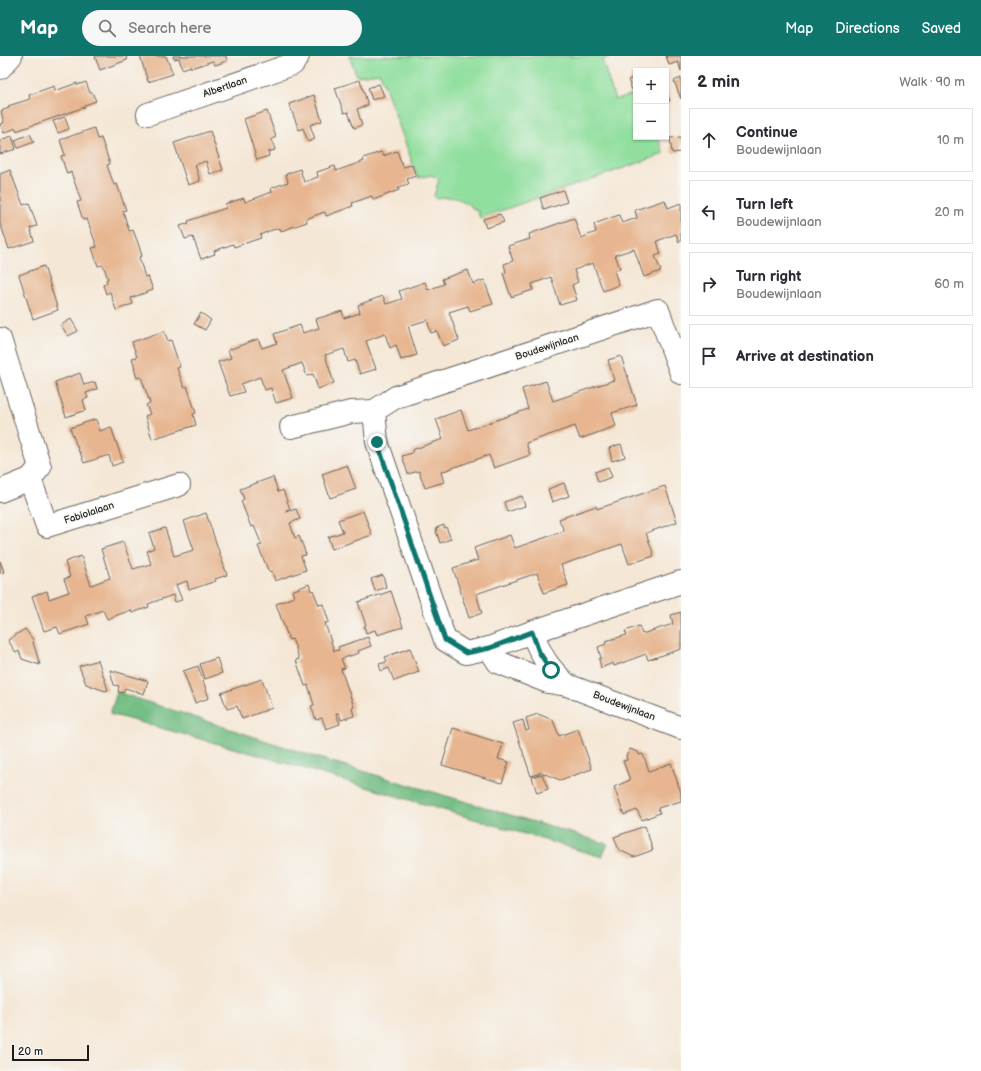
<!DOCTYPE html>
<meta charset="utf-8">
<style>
:root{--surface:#fff;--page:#f7f7f7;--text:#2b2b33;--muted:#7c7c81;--line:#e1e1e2;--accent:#0f766e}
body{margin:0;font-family:"Balsamiq Sans",sans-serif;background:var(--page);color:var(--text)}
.controls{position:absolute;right:12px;top:12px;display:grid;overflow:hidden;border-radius:0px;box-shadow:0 1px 3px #0004}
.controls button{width:36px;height:36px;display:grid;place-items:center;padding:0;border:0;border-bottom:1px solid var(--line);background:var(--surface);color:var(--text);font:20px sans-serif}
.scale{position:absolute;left:12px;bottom:10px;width:77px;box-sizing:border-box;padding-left:4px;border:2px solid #1c1c1c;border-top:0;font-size:11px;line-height:14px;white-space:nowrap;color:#1c1c1c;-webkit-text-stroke:3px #f6f6f2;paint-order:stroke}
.stop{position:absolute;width:12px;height:12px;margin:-9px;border:3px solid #0f766e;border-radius:50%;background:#fff}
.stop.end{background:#0f766e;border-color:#fff;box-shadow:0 1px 4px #0008}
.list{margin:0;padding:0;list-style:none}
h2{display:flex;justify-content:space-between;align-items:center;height:52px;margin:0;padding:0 16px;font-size:17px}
h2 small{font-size:13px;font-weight:400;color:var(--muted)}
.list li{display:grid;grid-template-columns:26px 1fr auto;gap:12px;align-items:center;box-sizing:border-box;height:64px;margin:0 8px 8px;padding:0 8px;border:1px solid var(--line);border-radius:0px}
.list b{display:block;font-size:15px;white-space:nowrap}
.list p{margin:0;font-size:13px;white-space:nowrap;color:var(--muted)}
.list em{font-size:13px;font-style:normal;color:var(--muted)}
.icon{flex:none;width:22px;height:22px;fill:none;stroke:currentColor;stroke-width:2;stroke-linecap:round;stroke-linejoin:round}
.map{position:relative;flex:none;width:681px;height:1015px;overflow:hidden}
header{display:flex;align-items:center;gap:24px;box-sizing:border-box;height:56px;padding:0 20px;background:var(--accent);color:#fff}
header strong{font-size:19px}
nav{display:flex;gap:22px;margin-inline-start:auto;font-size:14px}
.search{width:280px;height:36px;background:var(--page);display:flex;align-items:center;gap:10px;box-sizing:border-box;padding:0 14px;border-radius:22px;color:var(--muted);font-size:15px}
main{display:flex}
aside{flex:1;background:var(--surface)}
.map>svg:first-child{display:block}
.green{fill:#90df9e;stroke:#567e5d}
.forest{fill:#74be85;stroke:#486d50}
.building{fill:#e7b690}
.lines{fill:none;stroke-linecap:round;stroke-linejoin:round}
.minor-casing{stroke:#68635d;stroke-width:24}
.minor{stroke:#fff;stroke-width:22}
.route{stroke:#0f766e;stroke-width:5}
.labels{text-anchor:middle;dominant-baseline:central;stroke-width:3;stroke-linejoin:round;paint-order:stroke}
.street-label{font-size:10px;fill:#1c1c1c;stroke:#f6f6f2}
</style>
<header>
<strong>Map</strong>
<div class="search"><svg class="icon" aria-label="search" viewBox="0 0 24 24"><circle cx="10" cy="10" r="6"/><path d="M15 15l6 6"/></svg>Search here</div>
<nav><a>Map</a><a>Directions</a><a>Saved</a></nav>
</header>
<main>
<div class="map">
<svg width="681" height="1015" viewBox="0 0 681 1015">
<rect width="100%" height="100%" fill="#f6f6f2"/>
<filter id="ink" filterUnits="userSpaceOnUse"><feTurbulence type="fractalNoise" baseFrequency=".025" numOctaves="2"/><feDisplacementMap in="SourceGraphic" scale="8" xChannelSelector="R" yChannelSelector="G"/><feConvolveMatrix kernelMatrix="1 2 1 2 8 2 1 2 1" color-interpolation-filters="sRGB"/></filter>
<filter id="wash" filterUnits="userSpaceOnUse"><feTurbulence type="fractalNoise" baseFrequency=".012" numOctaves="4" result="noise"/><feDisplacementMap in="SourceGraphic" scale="16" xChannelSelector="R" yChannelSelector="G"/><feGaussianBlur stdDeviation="0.9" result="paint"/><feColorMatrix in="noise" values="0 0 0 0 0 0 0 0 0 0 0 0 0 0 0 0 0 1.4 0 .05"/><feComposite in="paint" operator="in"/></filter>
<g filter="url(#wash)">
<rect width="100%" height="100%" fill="#f5e7d6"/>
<!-- green -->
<path class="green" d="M349 0H614L602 4 615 44 636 38V81H658L664 98 480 162 477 154 475 155C465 143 452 139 436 142L434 140 439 123 431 119 418 122 380 17 357 20Z"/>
<!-- forest -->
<polygon class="forest" points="117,636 322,703 608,788 602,801 251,697 110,658"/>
<g id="blocks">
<!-- building -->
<g class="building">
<polygon points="96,0 126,0 127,4 100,14 95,1"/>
<polygon points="140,0 166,0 173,18 148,26"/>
<polygon points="173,0 226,0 227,5 215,9 213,5 191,12 191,10 182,13 179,2 174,3"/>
<polygon points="666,0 681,0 681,15 678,6 669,9"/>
<polygon points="636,21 636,33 632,34 628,24"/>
<polygon points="681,22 681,43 674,25"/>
<polygon points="360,24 368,49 357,53 362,69 354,72 348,56 344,57 335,32"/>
<polygon points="86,26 90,37 92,36 96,45 85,49 85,51 16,75 16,72 4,77 0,68 4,67 1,55 9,52 8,50 30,43 29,39 54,30 55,35 77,27 77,29"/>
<polygon points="379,28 384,40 372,44 368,32"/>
<polygon points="666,35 670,45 666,46"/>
<polygon points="314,39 322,65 310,69 315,83 308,86 303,72 299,74 289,48"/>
<polygon points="267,55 276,81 272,83 275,94 268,96 269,100 257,104 244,63"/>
<polygon points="65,61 69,73 58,77 53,65"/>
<polygon points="94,72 97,83 101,82 110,108 107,109 114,129 117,128 126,154 123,155 129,175 133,174 138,187 142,200 139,201 145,221 148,220 153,234 131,242 133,248 116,254 110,236 106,238 103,229 107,227 106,224 108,223 103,209 98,210 92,192 97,191 87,163 83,164 77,146 81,145 71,116 67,118 61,100 65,99 60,84"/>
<polygon points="210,75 223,114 210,118 206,105 195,109 200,125 188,129 174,87"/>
<polygon points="30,78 34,86 18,92 15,84"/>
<polygon points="12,80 16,93 0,98 0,84"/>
<polygon points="681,81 681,96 672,97 670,82"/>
<polygon points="397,95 403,111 412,109 416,120 407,123 409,128 398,131 399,134 373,144 372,140 352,147 353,150 326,160 325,156 316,159 306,163 307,166 281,175 280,172 269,175 260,179 261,182 234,191 233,188 214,195 215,198 201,203 193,181 185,183 180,170 189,167 188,165 226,152 225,148 244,142 245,146 272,136 271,132 288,126 286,118 300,113 304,126 318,121 317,116 335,110 336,115 364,105 363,102 381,96 383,100"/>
<polygon points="10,114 23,149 29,147 37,170 30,172 34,185 9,193 0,167 0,118"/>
<polygon points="563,134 567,146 544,154 540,142"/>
<polygon points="665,144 668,152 681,147 681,185 679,186 676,178 657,185 661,198 655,200 661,215 644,221 634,193 615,199 620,212 614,215 619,229 603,235 593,207 574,214 578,226 572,229 577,244 560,249 551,221 532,228 533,234 511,241 503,217 506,216 504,208 513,205 508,190 530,183 529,178 574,162 581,182 596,176 594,168 619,159 622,167 637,162 635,154"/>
<polygon points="500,158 504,166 486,172 483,163"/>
<polygon points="44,210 58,254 33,263 19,219"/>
<polygon points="468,214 473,228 484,224 493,248 470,255 468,250 449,256 459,284 443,290 437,275 431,277 427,264 408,270 417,299 401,304 396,289 390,292 385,278 366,285 376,313 360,318 355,304 348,306 344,293 325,299 334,327 318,333 313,318 307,320 302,307 283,314 293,342 276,347 271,332 265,334 260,321 241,328 244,336 230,340 218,306 231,302 228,294 258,283 262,292 277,287 274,278 300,269 303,277 319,272 316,263 342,255 344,262 360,257 358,249 383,240 386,248 402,243 399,235 425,226 428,234 444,228 442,223"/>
<polygon points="201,257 211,264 205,274 194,268"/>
<polygon points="71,263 78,275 68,280 61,269"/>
<polygon points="164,275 168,285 171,284 180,311 177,312 184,331 187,330 196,357 193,358 196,369 152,383 145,360 150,358 146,349 150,347 141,321 137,322 134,312 135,312 132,302 137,301 132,286"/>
<polygon points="621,300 637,349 612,357 616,370 580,383 575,370 526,387 530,399 494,412 489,399 441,416 444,426 425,432 419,415 408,418 402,400 412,397 412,394 443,383 436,363 461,354 468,374 528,353 522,333 546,325 553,345 614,324 608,304"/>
<polygon points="80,317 84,329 95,326 97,333 86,337 88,342 83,344 86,354 66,361 55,326"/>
<polygon points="96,363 100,375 111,371 123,406 112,410 109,399 84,407 80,396 79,396 70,372"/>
<polygon points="621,388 625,401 612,405 609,392"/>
<polygon points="347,409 356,433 330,442 322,418"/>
<polygon points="608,411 612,421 598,426 595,416"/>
<polygon points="273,421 278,436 283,434 290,453 286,454 286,456 296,453 300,463 290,467 295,482 299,480 303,490 306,499 301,500 306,514 275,525 272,515 269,516 258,490 262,489 254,470 251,471 241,445 244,443 240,433"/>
<polygon points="564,427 569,440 552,446 548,433"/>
<polygon points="665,430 677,466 646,477 654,500 629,508 622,488 593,498 561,509 568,529 544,537 537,517 476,538 482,557 469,562 453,512 478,504 474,492 510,479 515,492 564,475 559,463 596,450 597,453"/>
<polygon points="522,440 525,450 507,456 504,446"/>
<polygon points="363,455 372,479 332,493 328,481 343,476 338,464"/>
<polygon points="206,457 227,519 215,523 216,525 189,534 187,525 176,529 182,544 175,546 173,539 148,548 149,551 132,557 131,554 107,563 103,554 86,560 89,568 60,578 57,571 44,575 32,540 47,535 49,543 69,536 64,523 70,521 65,506 81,500 91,529 110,522 101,493 123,486 133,513 151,508 147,495 154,492 149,477 165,472 174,500 194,494 184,465"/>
<polygon points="444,469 444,472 446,471 451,483 440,487 436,475 437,475 436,472"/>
<polygon points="0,505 4,516 0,517"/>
<polygon points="383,519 386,531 375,535 371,523"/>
<polygon points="309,528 311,535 313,534 319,549 323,548 329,566 325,567 334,595 339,594 338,591 368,581 371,590 358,595 359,597 341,603 345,612 341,613 354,651 352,652 354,660 341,664 339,657 336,657 340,668 326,673 322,662 316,664 311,650 314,649 308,629 305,630 296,604 299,603 296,593 292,583 289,584 276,548 294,541 292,535"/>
<polygon points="391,535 403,571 377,579 375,574 366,577 364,570 366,569 358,546"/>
<polygon points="681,556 681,593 648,604 646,598 614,610 613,607 601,612 599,603 601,602 598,591 606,588 605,585 627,579 625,575 639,570 642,578 673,568 671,559"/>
<polygon points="25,573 34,585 33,586 40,609 22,603 19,595 16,597 8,584"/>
<polygon points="410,592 419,616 394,625 389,612 381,615 379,608 387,606 385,601"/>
<polygon points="217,602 222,617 205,623 200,608"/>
<polygon points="98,604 108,634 105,635 86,628 79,610"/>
<polygon points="198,610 209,642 195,647 183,615"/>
<polygon points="110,614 148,625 144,638 125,632 123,637 118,636 119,630 114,629"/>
<polygon points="262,623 272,652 242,663 237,650 227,653 221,637"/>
<polygon points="538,658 553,664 559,680 578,673 592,713 560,724 540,716 540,717 531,720 513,667 523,664 526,675 529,674 526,662"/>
<polygon points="453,672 503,688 498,703 509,706 502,727 442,709"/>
<polygon points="630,693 638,696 639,699 643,698 649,715 671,707 681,737 681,745 658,752 660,757 642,764 637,754 624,759 614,731 630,724 623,705 627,704 626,700"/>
<polygon points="542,718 548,733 537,737 532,721"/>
<polygon points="645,770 653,794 634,801 619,794 614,781"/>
</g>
</g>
</g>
<g filter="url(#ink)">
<use href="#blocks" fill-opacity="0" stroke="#68635d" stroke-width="1"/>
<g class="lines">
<defs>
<g id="minor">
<polyline points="0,12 11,0"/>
<polyline points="148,58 293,8 298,0"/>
<polyline points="0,283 40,411 30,423 0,435"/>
<polyline points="681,317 658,254 396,341 374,355 377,386 445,584 466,597 489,592 532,576 681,526"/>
<polyline points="291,371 351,356 374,355"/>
<polyline points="30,423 47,470 179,429"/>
<path d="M532 576C542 602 547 610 567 629"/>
<polyline points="489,592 498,606 548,626 567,629 681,672"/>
</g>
</defs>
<!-- minor casing -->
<use href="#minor" class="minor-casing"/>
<!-- minor -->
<use href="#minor" class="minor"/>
</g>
</g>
<g class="lines" filter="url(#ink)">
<!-- route -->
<polyline class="route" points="377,386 445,584 466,597 490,592 532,576 539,596 551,614"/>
</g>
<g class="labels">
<!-- street labels -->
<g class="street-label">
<text transform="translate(225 31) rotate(-19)">Albertlaan</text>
<text transform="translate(547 291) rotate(-18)">Boudewijnlaan</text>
<text transform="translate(89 457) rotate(-18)">Fabiolalaan</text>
<text transform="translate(624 650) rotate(21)">Boudewijnlaan</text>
</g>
</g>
</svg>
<div class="controls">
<button>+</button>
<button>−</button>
</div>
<div class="scale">20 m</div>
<div class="stop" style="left:551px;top:614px"></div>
<div class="stop end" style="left:377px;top:386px"></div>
</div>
<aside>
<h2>2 min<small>Walk · 90 m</small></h2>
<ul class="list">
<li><svg class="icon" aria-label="ahead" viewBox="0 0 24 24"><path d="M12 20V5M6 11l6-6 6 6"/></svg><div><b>Continue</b><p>Boudewijnlaan</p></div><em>10 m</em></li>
<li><svg class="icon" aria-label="left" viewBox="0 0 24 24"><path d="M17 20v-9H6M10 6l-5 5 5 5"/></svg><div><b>Turn left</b><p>Boudewijnlaan</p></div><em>20 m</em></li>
<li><svg class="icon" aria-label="right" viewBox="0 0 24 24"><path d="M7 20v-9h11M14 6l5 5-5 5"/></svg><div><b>Turn right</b><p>Boudewijnlaan</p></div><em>60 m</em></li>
<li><svg class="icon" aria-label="arrive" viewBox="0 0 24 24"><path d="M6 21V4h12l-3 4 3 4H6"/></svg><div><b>Arrive at destination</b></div></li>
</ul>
</aside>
</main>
